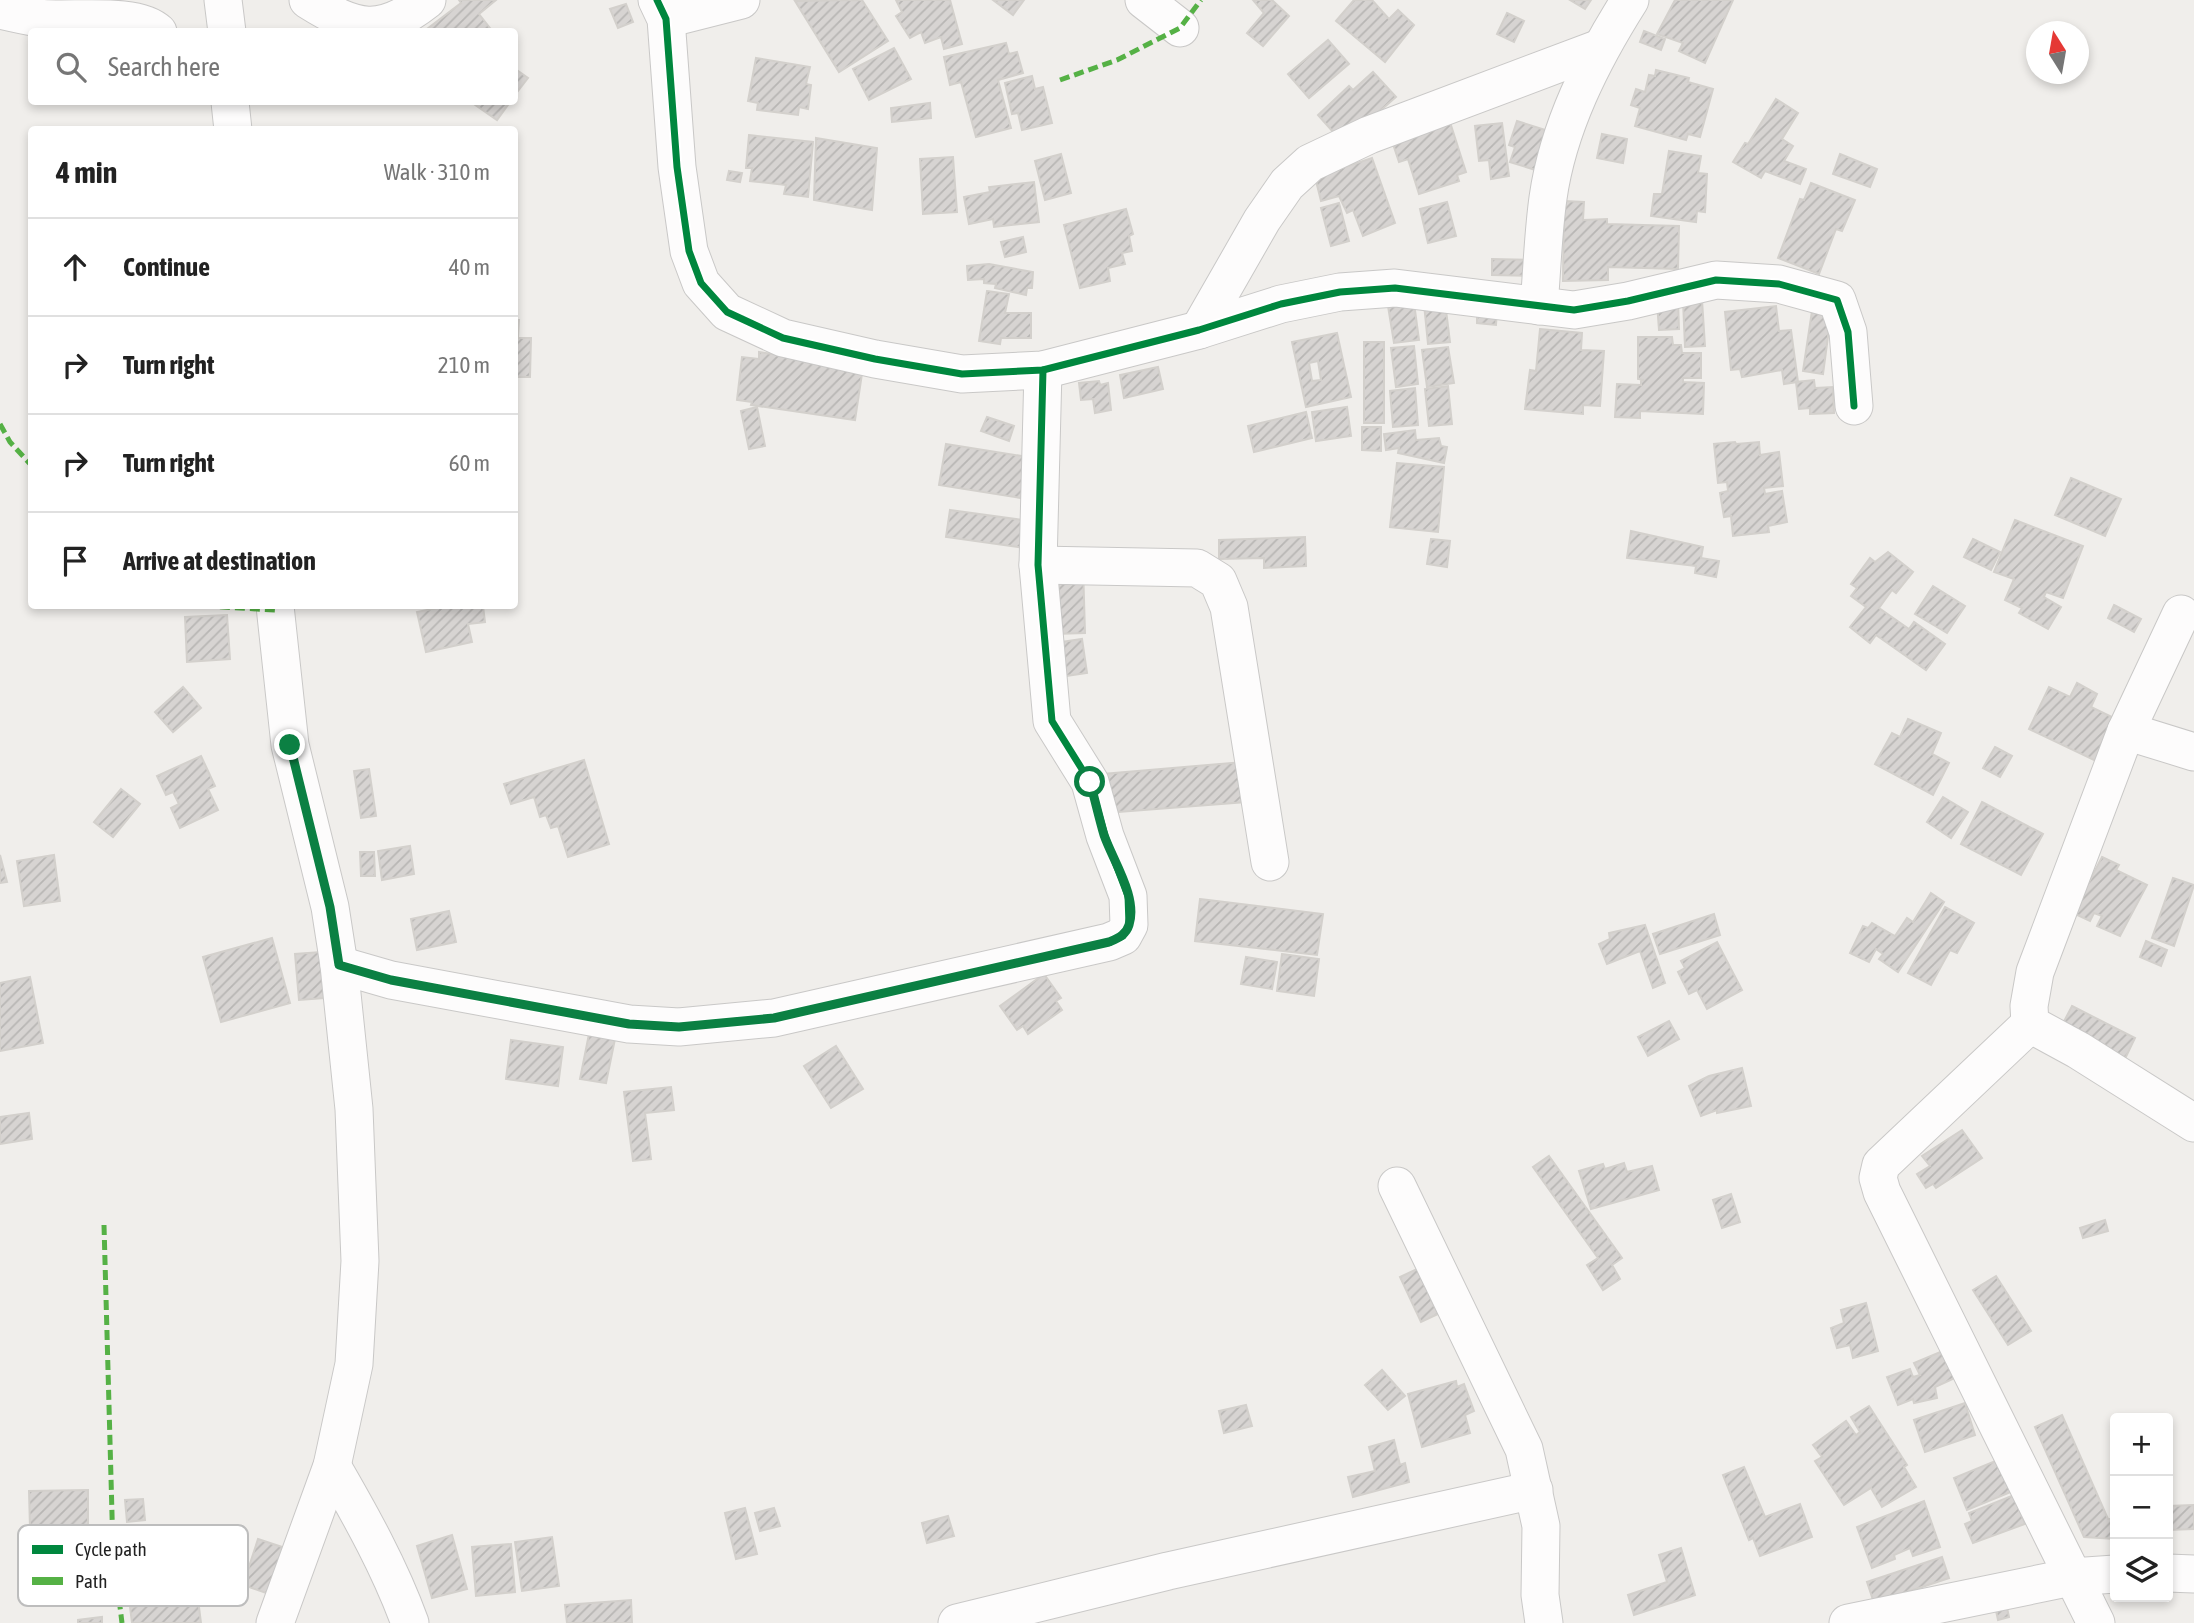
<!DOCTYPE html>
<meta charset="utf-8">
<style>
:root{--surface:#fff;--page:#f6f6f6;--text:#222;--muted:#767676;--line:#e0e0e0}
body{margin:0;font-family:"Asap Condensed",sans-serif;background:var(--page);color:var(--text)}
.controls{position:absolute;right:21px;bottom:21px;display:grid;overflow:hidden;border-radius:7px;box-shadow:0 4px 10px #0003}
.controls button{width:63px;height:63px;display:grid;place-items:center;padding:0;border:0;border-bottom:2px solid var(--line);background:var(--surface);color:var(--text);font:35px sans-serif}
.compass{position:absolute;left:2026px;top:21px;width:63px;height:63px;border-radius:50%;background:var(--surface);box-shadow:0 4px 10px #0003;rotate:349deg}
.stop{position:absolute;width:21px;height:21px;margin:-16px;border:5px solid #0b8043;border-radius:50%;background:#fff}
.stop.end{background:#0b8043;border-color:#fff;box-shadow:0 2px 7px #0008}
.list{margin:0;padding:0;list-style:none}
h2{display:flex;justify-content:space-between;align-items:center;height:91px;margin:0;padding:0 28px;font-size:30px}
h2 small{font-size:23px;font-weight:400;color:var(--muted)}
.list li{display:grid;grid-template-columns:46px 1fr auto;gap:21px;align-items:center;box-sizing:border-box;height:98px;padding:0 28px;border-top:2px solid var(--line)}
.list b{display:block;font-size:26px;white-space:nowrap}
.list em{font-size:23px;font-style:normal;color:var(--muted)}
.icon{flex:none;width:38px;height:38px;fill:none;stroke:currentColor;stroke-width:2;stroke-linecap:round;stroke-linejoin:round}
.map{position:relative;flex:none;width:2194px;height:1623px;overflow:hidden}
.search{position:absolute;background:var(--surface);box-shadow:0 4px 10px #0003;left:28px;top:28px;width:490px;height:77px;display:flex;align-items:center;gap:18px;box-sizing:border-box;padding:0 24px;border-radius:7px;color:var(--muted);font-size:26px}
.panel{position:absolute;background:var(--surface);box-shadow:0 4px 10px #0003;left:28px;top:126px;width:490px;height:483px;border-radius:7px}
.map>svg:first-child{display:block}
.building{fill:url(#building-hatch);stroke:#d3d0cc;stroke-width:2;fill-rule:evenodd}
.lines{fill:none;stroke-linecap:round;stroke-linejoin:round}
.minor-casing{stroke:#c9c8c7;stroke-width:39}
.minor{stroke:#fdfcfc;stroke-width:37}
.quiet{stroke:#55b145;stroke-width:5;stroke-dasharray:10 5;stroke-linecap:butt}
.cycleway-casing{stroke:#fff;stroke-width:11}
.cycleway{stroke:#00873e;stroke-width:7}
.route{stroke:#0b8043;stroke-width:9}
.key{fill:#fff;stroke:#bdbdbd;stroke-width:2}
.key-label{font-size:19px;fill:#222}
</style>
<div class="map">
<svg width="2194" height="1623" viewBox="0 0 2194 1623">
<defs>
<pattern id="building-hatch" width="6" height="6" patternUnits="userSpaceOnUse" patternTransform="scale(1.75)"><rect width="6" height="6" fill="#d7d4d2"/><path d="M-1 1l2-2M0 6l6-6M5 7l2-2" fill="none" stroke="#b8b6b4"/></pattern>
</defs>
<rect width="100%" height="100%" fill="#f0eeeb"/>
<!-- building -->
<g class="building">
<polygon points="459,0 496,0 479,14 493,32 423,32 461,3"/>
<polygon points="862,0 888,41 839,72 795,1"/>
<polygon points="896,0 950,0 962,44 944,49 941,37 925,43 921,32 910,38 896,16 902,12"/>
<polygon points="993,0 1024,0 1013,15"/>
<polygon points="1253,0 1272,0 1289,16 1263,46 1247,33 1264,13"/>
<polygon points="1354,0 1372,0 1389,19 1398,10 1414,25 1385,62 1336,21"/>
<polygon points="1570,0 1591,0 1585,9"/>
<polygon points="1675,0 1733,0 1705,63 1679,51 1683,43 1657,34"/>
<polygon points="626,4 633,22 618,28 610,9"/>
<polygon points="1507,13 1524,21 1514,42 1497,34"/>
<polygon points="1644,31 1665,39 1661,50 1640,42"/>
<polygon points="1328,40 1349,64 1309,98 1288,74"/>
<polygon points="1006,43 1009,54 1017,52 1023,73 998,80 1011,128 976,137 961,82 950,85 944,57"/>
<polygon points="894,48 911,79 869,100 853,69"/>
<polygon points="756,58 810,67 806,84 811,85 808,109 799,107 798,115 757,110 758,103 748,101"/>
<polygon points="514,68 528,78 514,96"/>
<polygon points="1656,70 1689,78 1688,82 1713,89 1700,137 1688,134 1686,140 1635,126 1640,108 1631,105 1636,89 1645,92 1649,75 1655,76"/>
<polygon points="1373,72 1396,97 1343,143 1318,115 1349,86 1353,90"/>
<polygon points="1032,76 1035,89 1043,87 1052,123 1022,130 1018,113 1012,114 1005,83"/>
<polygon points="1776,99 1798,113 1782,139 1793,146 1784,161 1806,169 1800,184 1765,171 1761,178 1733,162 1745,143 1748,144"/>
<polygon points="471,102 510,102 497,120"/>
<polygon points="930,103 931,118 892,122 891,108"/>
<polygon points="1449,119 1466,172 1457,175 1459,181 1419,194 1408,159 1399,162 1390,135"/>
<polygon points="1517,121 1561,135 1548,174 1510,162 1515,147 1509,145"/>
<polygon points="1502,123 1509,176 1491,179 1489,160 1479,161 1475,126"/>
<polygon points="1602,134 1627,139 1623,163 1597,158"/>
<polygon points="749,135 813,142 808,197 784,194 786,185 750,181 752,168 746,168"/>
<polygon points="816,138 877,148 872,210 814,200"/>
<polygon points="1669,151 1701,156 1698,173 1707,174 1705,212 1697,211 1696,222 1651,216 1654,194 1662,194"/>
<polygon points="1061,154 1071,193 1045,200 1035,161"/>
<polygon points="1840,154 1877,169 1870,187 1833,174"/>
<polygon points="953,157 957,212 923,214 920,159"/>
<polygon points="1372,158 1395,223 1363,236 1353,210 1347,213 1339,196 1321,201 1315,177"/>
<polygon points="729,171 742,173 740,182 727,180"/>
<polygon points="1034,182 1039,222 994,227 993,219 969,224 964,197 990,192 989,187"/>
<polygon points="1811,183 1855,200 1842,231 1836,229 1819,274 1778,258 1800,199 1804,200"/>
<polygon points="1564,201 1584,202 1583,220 1607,219 1607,224 1679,226 1678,269 1608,267 1608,280 1563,281"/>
<polygon points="1447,202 1456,236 1428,243 1420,209"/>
<polygon points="1339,203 1349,241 1331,246 1321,208"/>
<polygon points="1126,209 1133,234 1129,236 1132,251 1122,253 1125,264 1108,268 1110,281 1080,288 1064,225"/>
<polygon points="1023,237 1026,252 1005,257 1001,242"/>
<polygon points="1492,259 1538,260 1538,276 1492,275"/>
<polygon points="989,264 1033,272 1032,288 1027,288 1026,295 995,288 996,284 984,283 984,279 968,280 967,266"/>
<polygon points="987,291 1009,294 1005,313 1031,313 1031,338 1001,338 1000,344 979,341"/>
<polygon points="1702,300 1705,346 1685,347 1683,301"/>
<polygon points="1678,301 1679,329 1659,330 1657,303"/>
<polygon points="1445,302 1450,342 1428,344 1424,304"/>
<polygon points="1414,303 1419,340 1394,343 1388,306"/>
<polygon points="1776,306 1779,331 1791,330 1798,382 1784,384 1782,370 1742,377 1740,369 1731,370 1725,312"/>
<polygon points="1477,308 1497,310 1496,325 1477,323"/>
<polygon points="1812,311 1831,314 1823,374 1803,371"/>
<polygon points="514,320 519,320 518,338 531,338 530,377 514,377"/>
<polygon points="1540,329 1582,333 1581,350 1604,351 1600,406 1583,405 1583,414 1525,409 1530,370 1536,371"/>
<path d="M1337 333 1351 397 1306 407 1292 342ZM1318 361 1321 380 1312 381 1309 363Z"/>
<polygon points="1638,337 1672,337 1673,345 1681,345 1682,353 1701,353 1701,378 1683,378 1683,382 1704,383 1703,414 1640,411 1640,418 1615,417 1617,384 1641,385 1641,380 1644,380 1638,379"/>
<rect x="1364" y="342" width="20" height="81"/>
<polygon points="1414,346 1418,384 1396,387 1391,348"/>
<polygon points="1448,347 1454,383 1427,387 1422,350"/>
<polygon points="759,352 863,367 855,420 751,405 752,402 737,400 742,357 759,359"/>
<polygon points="1158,367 1163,389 1124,398 1120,375"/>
<polygon points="1814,380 1815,388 1833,387 1834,413 1810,414 1810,408 1799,409 1796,382"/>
<polygon points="1099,381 1100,385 1108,383 1111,410 1095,413 1093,399 1081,400 1079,383"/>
<polygon points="1448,386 1452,424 1429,426 1425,389"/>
<polygon points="1415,388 1418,425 1393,427 1390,391"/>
<polygon points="757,407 765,446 749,449 741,411"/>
<polygon points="1347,407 1351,436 1316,441 1312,412"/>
<polygon points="1306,412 1312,438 1254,452 1248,426"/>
<polygon points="987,417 1014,426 1009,441 981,431"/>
<polygon points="1362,427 1381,427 1381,451 1362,450"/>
<polygon points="1415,430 1416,440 1439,438 1441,446 1447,447 1444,463 1398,453 1399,448 1386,450 1384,434"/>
<polygon points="1735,442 1736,444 1759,442 1760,455 1779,452 1783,486 1764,488 1765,494 1782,491 1787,522 1768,526 1769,532 1733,536 1731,516 1724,517 1720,493 1728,491 1727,482 1718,483 1714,444"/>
<polygon points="946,444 1028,457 1021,498 939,485"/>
<polygon points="1397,463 1444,467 1438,532 1390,527"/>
<polygon points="2071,478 2121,499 2105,536 2055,515"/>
<polygon points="950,510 1037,522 1033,549 946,537"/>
<polygon points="2015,520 2083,546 2063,598 2046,592 2044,597 2061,607 2048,629 2019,613 2022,608 2005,600 2014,579 1994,572"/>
<polygon points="1631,531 1703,547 1701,558 1719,561 1716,577 1695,573 1696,566 1627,558"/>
<polygon points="1305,537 1306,566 1264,568 1264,558 1219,559 1219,540"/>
<polygon points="1431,539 1450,541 1447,567 1427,564"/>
<polygon points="1973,539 2000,552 1991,570 1964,557"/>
<polygon points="1888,552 1913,572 1896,593 1892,590 1879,608 1909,629 1914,622 1945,644 1926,670 1876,635 1870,643 1850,627 1866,607 1851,596 1857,588 1851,584 1870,558 1875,562"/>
<polygon points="1083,566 1085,633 1054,634 1052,568"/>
<polygon points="1933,586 1965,606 1947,633 1915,614"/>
<polygon points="2114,605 2141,619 2134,632 2108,618"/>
<polygon points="447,606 483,606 485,622 468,624 472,642 426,652 417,612"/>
<polygon points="227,615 230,659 187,662 185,617"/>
<polygon points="1082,639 1087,673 1059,677 1054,643"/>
<polygon points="2077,683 2097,694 2091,707 2116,719 2096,761 2029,729 2049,687 2070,697"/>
<polygon points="183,687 201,708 173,732 155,712"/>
<polygon points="1908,719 1941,733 1932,754 1949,763 1933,795 1875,764 1892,733 1900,737"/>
<polygon points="1995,747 2012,756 2000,777 1983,768"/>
<polygon points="201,756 215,786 208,789 218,810 180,828 171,808 179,804 173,792 166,795 157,776"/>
<polygon points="584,760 609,844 568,857 558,826 551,828 546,815 540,817 534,797 511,804 504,784"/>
<polygon points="1243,762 1246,802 1106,813 1103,774"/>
<polygon points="369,769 376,816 361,818 354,771"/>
<polygon points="121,789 140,804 113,837 94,822"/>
<polygon points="1943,797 1968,812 1951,838 1927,822"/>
<polygon points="1982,802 2043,834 2021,875 1961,844"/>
<polygon points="410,846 414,874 382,880 378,851"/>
<polygon points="360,852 374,852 375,876 361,876"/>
<polygon points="0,855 7,882 0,883"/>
<polygon points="54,855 60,901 24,906 17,861"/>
<polygon points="2102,857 2119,865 2116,870 2147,885 2120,936 2097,926 2102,916 2094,913 2090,921 2073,913"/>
<polygon points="2173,878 2194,885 2174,946 2152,938"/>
<polygon points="1931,893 1944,902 1898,972 1879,959 1883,954 1876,949 1869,962 1850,953 1863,926 1868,928 1872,923 1895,936 1907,918 1913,922"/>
<polygon points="1200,899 1323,914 1317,955 1195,941"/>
<polygon points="1945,907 1974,923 1957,953 1950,950 1931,985 1908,973"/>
<polygon points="449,911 456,942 417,950 411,919"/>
<polygon points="1714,914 1720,935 1660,954 1653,934"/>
<polygon points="1645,925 1665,983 1653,988 1640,951 1607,964 1599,944 1610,939 1609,933"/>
<polygon points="272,938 290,1003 221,1022 203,957"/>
<polygon points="2146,941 2167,950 2161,966 2140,957"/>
<polygon points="1717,942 1742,990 1707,1009 1697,990 1689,994 1678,972 1685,968 1681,961"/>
<polygon points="321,952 324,998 299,1000 295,954"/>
<polygon points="1282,954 1319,959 1314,996 1277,991"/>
<polygon points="1246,957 1277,962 1272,989 1241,984"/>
<polygon points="1044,974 1061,998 1056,1001 1062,1010 1028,1034 1023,1026 1017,1030 1000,1006"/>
<polygon points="30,977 43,1043 0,1051 0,983"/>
<polygon points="2072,1006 2135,1038 2123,1063 2059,1031"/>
<polygon points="1669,1021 1679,1039 1648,1056 1638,1037"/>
<polygon points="590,1029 616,1034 606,1083 580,1079"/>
<polygon points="511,1040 563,1047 558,1086 506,1079"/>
<polygon points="836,1046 863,1089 831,1108 804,1066"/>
<polygon points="1742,1068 1751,1106 1717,1113 1717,1110 1701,1116 1689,1086 1709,1076"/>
<polygon points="671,1087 674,1110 645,1113 651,1159 633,1161 624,1092"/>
<polygon points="29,1113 32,1139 0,1144 0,1117"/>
<polygon points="1962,1130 1982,1158 1936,1188 1933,1184 1926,1188 1917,1174 1930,1166 1922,1156"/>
<polygon points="1549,1156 1622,1258 1612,1265 1620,1279 1603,1290 1587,1265 1598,1258 1533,1167"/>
<polygon points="1624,1163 1627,1172 1652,1166 1659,1190 1591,1209 1579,1171 1603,1164 1605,1169"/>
<polygon points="1731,1194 1740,1222 1722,1228 1713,1200"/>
<polygon points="2105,1220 2108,1231 2083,1238 2080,1228"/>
<polygon points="1417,1269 1438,1314 1421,1322 1400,1277"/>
<polygon points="1996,1276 2031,1331 2008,1345 1973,1290"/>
<polygon points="1866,1303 1878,1351 1853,1358 1850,1345 1837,1348 1831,1328 1844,1323 1841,1310"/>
<polygon points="1945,1350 1957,1377 1935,1387 1937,1398 1914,1403 1913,1399 1898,1405 1887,1377 1910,1369 1913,1377 1920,1375 1914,1363"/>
<polygon points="1382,1370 1405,1396 1388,1410 1365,1385"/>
<polygon points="1456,1381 1457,1387 1464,1384 1474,1411 1465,1415 1470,1433 1422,1447 1408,1394"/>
<polygon points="1965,1403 1975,1435 1925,1452 1914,1420"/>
<polygon points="1246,1405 1252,1426 1224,1433 1219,1411"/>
<polygon points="1869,1406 1907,1465 1904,1467 1916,1487 1882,1507 1871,1488 1844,1505 1815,1461 1822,1457 1813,1445 1846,1421 1856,1435 1860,1432 1851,1417"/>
<polygon points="2062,1415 2108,1519 2115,1519 2115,1539 2084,1537 2035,1427"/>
<polygon points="1394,1440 1400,1465 1405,1463 1409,1482 1353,1497 1348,1477 1375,1471 1369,1447"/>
<polygon points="2010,1455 2023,1487 1967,1510 1954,1478"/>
<polygon points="1744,1467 1765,1517 1800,1504 1812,1537 1760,1556 1753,1538 1749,1540 1723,1475"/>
<polygon points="88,1490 88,1527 30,1528 29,1491"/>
<polygon points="2014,1495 2025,1524 1973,1543 1965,1524 1972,1521 1969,1513"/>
<polygon points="143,1499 145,1520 127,1522 125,1500"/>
<polygon points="1924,1501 1940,1547 1913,1556 1910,1548 1894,1555 1895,1559 1872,1568 1857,1527"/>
<polygon points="2194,1505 2194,1529 2168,1530 2168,1506"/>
<polygon points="745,1508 757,1554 736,1559 725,1513"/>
<polygon points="774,1508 780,1526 760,1531 755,1513"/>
<polygon points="948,1516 954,1536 927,1543 922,1523"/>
<polygon points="452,1535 467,1589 432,1598 417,1546"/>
<polygon points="552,1537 559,1586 522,1591 515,1542"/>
<polygon points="258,1539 285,1548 269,1594 243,1585"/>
<polygon points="511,1544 515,1592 476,1596 472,1547"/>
<polygon points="1681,1548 1695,1595 1634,1615 1628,1595 1667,1582 1659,1555"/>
<polygon points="1942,1557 1949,1578 1874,1603 1867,1582"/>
<polygon points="198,1599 201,1623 132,1623 130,1607"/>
<polygon points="631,1600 632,1623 567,1623 565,1605"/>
<polygon points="2006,1603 2009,1617 1998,1620 1995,1606"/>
<polygon points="102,1617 102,1623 78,1623 78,1620"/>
</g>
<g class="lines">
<defs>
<g id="minor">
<polyline points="223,0 227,32"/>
<path d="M308 0C356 30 380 37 427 0"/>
<polyline points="657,0 666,19 677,167 689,251 701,283 727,312 783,338 875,359 962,374 1043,370 1199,330 1281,304 1340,292 1395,288 1574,310 1628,301 1716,280 1779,284 1837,300 1848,332 1854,406"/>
<polyline points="1144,0 1180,28"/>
<path d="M0 10C13 13 26 16 38 18 69 22 136 11 158 32"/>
<polyline points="666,19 741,0"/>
<polyline points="230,102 233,130"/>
<path d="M1539 306C1542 270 1543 234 1548 198 1558 127 1592 60 1630 0"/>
<polyline points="1199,330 1262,220 1287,184 1310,163 1369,135 1600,48"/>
<polyline points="1038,565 1197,568 1218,581 1229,607 1270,862"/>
<polyline points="2181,614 2126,731 2035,972 2029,1006 2030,1024 2078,1050 2194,1123"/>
<polyline points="2126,731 2194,752"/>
<polyline points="339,965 391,980 629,1024 679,1027 774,1018 1109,942 1123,936 1129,925 1128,896 1105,836 1090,782 1052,721 1038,565 1043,370"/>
<polyline points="2030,1024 1881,1165 1878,1178 1882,1192 2096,1623"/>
<polyline points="1397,1186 1524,1449 1541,1526 1540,1595 1544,1623"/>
<path d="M332 1466C361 1516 390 1568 410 1623"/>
<polyline points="2168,1573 2194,1574"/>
<polyline points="275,1623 332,1466 354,1364 360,1261 354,1109 339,965 330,907 290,745 275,606"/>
<polyline points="957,1623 1168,1571 1534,1490"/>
<polyline points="1848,1623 2072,1577 2115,1574"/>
</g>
</defs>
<!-- minor casing -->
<use href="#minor" class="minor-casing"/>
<!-- minor -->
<use href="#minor" class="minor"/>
<!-- quiet -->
<g class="quiet">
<polyline points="1060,80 1117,60 1180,28 1201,0"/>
<polyline points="0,424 10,442 32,466"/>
<polyline points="205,606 275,610"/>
<polyline points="104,1225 113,1550 122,1623"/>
</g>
<defs>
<g id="cycleway">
<polyline points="657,0 666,19 677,167 689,251 701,283 727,312 783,338 875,359 962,374 1043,370 1199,330 1281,304 1340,292 1395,288 1574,310 1628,301 1716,280 1779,284 1837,300 1848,332 1854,406"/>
<polyline points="339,965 391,980 629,1024 679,1027 774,1018 1109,942 1123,936 1129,925 1128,896 1105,836 1090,782 1052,721 1038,565 1043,370"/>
</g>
</defs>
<!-- cycleway casing -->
<use href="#cycleway" class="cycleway-casing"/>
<!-- cycleway -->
<use href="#cycleway" class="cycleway"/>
</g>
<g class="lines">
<!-- route -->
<path class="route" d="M290 745 330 907 339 965 391 980 629 1024 679 1027 774 1018 1109 942C1118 938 1126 935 1129 925 1138 897 1113 861 1104 835 1099 818 1095 800 1090 782"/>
</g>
<!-- legend -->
<rect x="18" y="1525" width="230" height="81" rx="10" class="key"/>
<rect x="32" y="1545" width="31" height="9" fill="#00873e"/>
<rect x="32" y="1577" width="31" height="8" fill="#55b145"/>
<g class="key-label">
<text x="75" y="1556">Cycle path</text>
<text x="75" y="1588">Path</text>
</g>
</svg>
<div class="controls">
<button>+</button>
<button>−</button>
<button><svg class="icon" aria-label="layers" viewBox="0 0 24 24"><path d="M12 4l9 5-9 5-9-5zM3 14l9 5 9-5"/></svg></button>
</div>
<svg class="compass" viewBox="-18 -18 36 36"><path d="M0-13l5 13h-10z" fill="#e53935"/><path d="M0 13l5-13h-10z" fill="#767676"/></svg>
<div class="stop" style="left:1090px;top:782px"></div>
<div class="stop end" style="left:290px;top:745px"></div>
<div class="search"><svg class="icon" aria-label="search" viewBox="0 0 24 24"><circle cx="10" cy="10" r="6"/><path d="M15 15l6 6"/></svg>Search here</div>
<section class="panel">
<h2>4 min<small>Walk · 310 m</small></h2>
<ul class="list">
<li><svg class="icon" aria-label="ahead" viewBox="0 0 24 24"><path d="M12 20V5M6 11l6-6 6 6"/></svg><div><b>Continue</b></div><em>40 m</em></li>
<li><svg class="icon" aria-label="right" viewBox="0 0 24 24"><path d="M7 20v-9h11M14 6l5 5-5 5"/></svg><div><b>Turn right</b></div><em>210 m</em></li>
<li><svg class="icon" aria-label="right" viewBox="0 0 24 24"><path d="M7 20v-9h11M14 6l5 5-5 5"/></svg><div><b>Turn right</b></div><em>60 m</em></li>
<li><svg class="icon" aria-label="arrive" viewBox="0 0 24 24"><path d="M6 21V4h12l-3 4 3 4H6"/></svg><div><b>Arrive at destination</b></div></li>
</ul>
</section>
</div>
